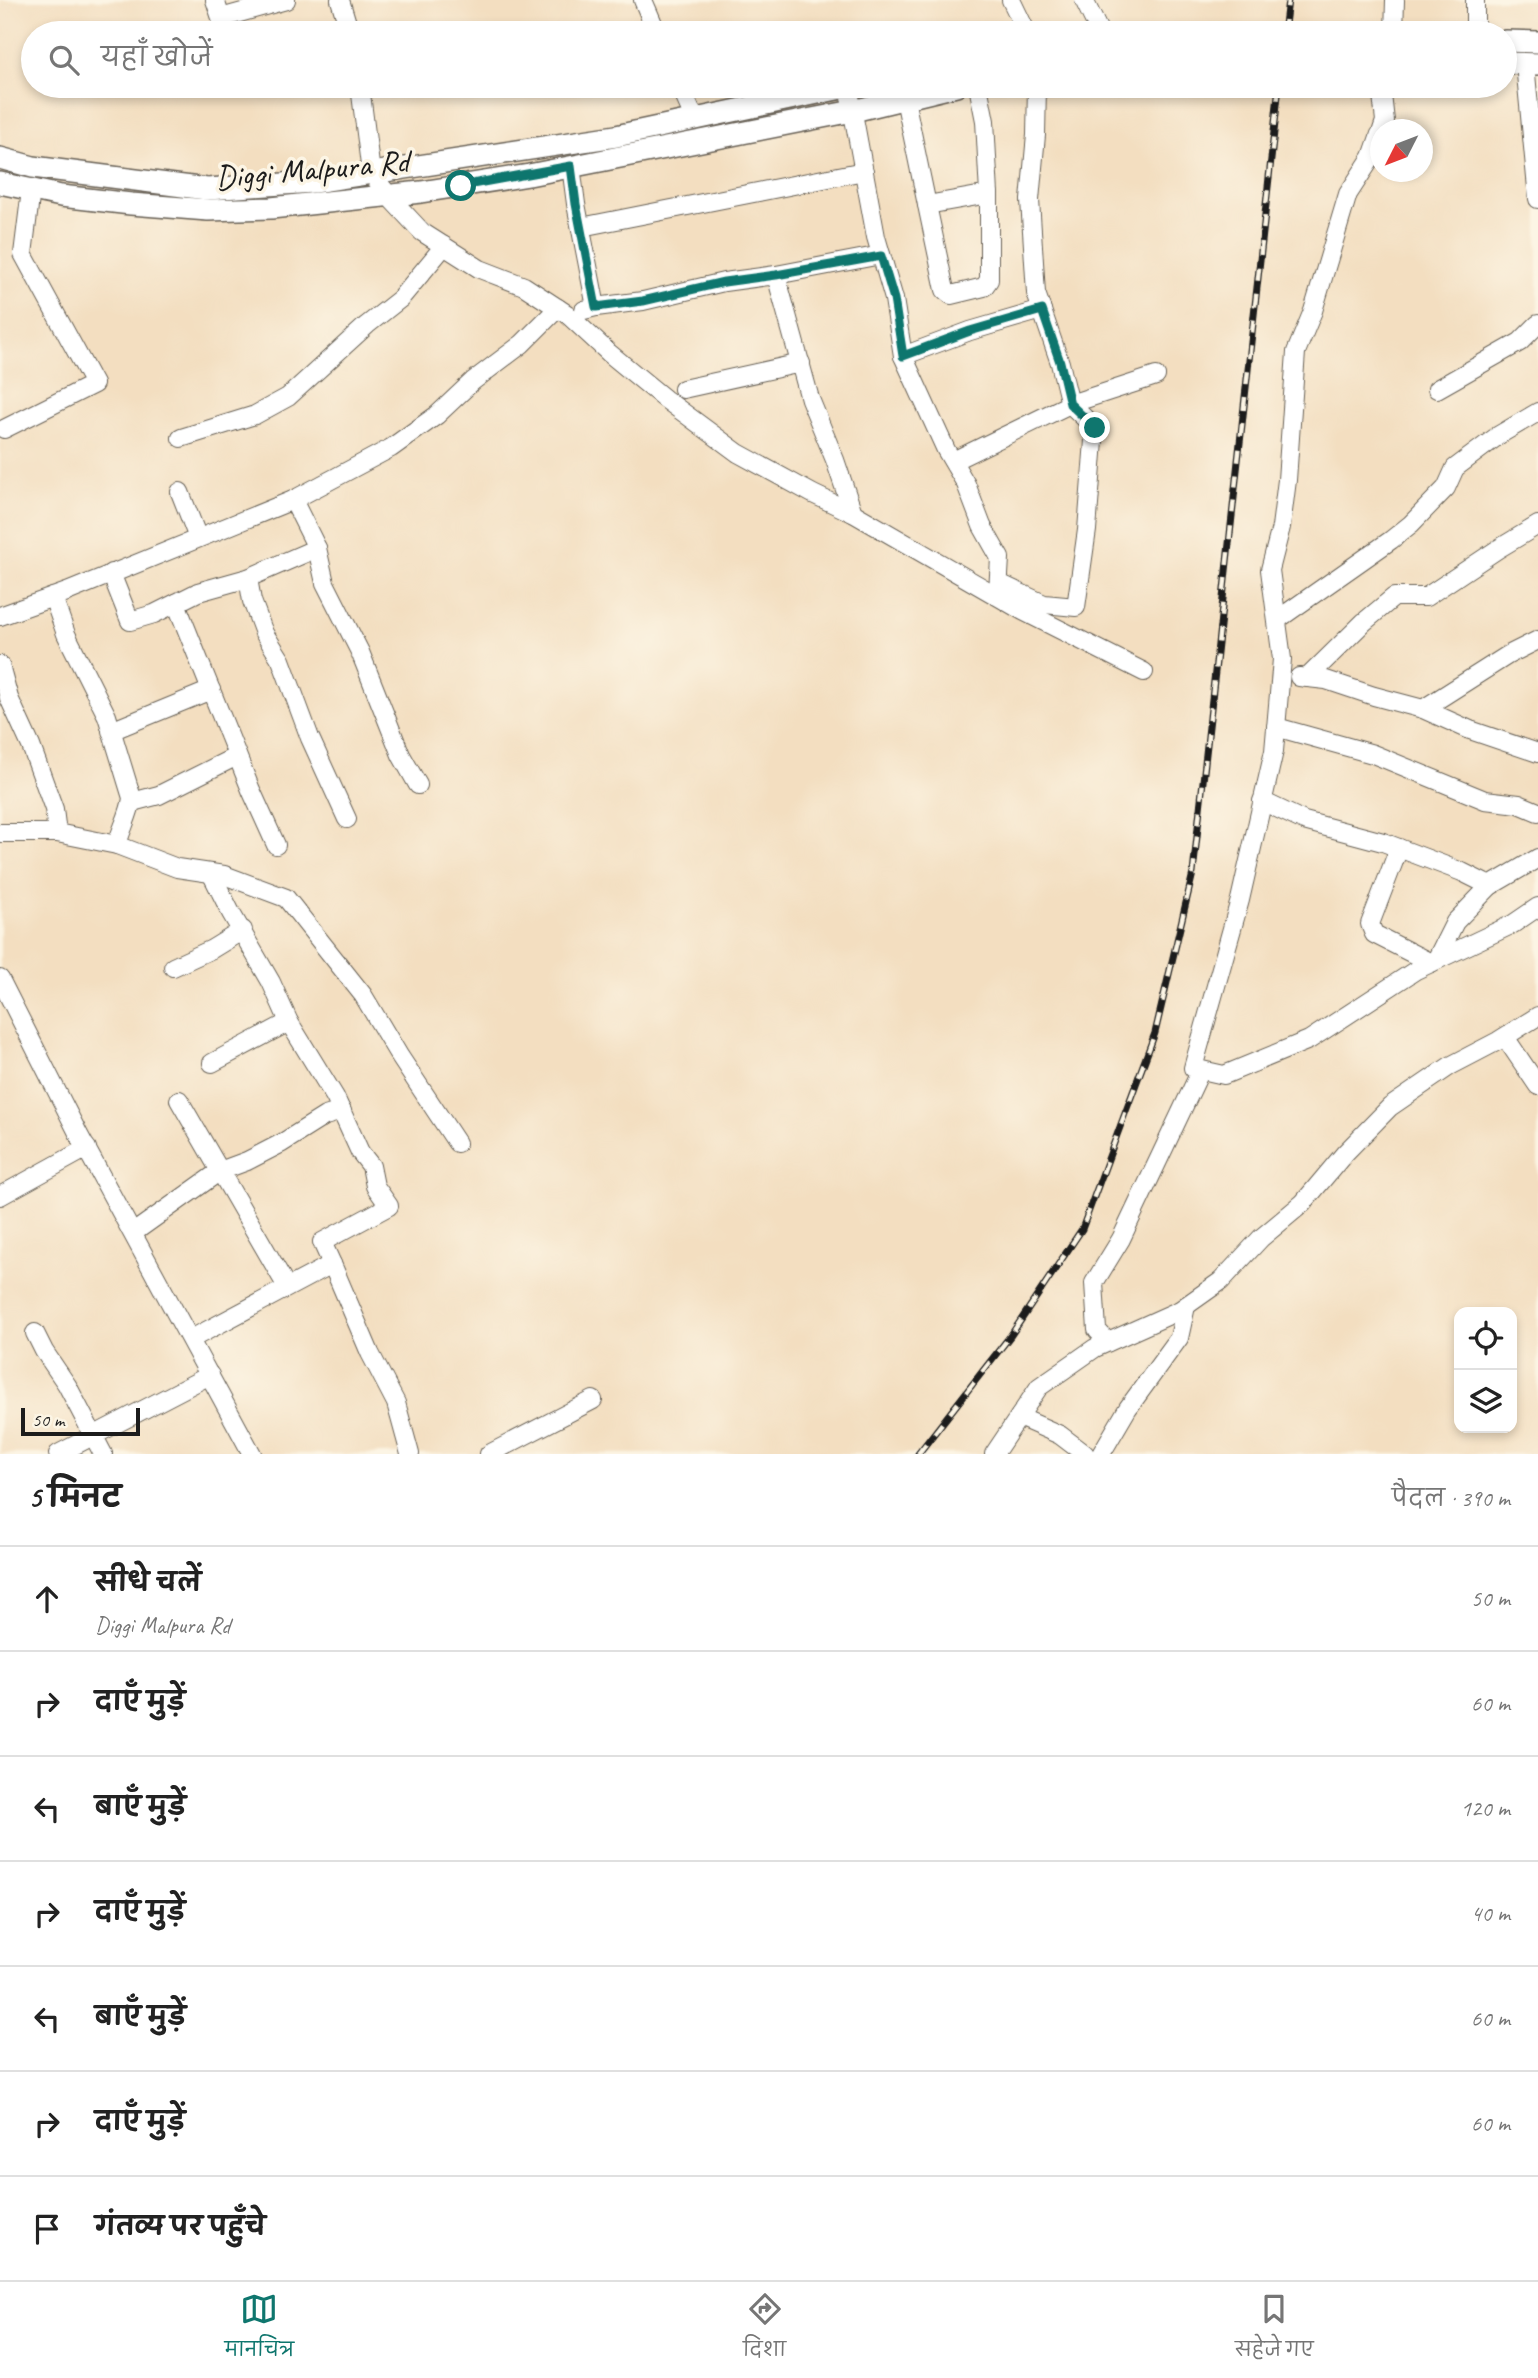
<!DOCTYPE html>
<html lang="hi">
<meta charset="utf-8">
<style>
:root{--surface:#fff;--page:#f6f6f6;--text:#222;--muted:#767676;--line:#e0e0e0;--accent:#0f766e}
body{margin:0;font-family:Caveat,"Playpen Sans Deva",sans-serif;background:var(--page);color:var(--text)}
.controls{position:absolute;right:21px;bottom:21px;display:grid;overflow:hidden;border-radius:14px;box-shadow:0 4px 10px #0003}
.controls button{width:63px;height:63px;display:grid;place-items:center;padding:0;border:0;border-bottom:2px solid var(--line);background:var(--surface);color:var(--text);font:35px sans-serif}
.compass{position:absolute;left:1370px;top:119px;width:63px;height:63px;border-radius:50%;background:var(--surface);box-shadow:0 4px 10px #0003;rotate:228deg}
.scale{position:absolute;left:21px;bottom:18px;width:119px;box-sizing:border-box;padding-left:7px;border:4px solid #1c1c1c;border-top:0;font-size:19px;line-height:24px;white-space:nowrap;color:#1c1c1c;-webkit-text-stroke:5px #fcf5e5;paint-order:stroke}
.stop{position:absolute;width:21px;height:21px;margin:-16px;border:5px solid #0f766e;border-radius:50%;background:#fff}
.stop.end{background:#0f766e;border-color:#fff;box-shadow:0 2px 7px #0008}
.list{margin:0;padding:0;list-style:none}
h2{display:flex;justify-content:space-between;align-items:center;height:91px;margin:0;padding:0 28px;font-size:30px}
h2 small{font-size:23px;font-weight:400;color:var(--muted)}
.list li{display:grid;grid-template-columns:46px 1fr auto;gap:21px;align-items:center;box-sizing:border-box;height:105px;padding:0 28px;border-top:2px solid var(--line)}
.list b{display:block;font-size:26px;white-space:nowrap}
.list p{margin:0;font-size:23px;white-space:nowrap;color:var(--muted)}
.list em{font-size:23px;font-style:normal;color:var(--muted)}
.icon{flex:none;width:38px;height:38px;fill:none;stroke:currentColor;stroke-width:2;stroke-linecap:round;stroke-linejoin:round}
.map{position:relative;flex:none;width:1538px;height:1454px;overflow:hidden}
.search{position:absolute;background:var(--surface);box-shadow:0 4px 10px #0003;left:21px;right:21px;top:21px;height:77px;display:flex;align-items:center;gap:18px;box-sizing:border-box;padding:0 24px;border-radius:38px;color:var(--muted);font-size:26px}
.sheet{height:826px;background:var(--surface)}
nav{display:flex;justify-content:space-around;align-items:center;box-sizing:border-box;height:98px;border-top:2px solid var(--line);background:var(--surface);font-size:19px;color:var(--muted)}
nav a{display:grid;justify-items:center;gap:4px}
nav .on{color:var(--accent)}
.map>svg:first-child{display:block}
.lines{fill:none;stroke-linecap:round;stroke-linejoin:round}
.minor-casing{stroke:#676055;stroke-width:20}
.major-casing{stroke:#676055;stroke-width:24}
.minor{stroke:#fff;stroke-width:18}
.major{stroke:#fff;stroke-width:21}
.rail-casing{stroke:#1c1c1c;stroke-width:7}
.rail{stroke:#fcf5e5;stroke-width:4.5;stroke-dasharray:13;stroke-linecap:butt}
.route{stroke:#0f766e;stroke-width:9}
.labels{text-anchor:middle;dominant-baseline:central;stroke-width:7;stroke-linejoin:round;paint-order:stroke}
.street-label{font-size:33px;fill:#1c1c1c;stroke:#fcf5e5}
</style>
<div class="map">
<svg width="1538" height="1454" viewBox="0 0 1538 1454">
<rect width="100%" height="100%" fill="#fcf5e5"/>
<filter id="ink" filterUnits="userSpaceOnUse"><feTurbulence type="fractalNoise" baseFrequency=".0143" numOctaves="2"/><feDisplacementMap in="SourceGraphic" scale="14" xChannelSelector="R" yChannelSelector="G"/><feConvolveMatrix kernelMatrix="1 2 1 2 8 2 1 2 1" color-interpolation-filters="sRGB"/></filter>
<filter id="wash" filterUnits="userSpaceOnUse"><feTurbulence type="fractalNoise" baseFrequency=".00686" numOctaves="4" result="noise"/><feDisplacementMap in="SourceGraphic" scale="28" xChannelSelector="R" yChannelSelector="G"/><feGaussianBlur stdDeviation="1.57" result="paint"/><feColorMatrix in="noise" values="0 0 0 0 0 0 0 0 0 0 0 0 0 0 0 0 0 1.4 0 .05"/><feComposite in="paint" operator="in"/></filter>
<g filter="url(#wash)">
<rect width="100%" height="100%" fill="#f3dec0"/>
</g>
<g filter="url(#ink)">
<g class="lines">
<defs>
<g id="minor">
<polyline points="215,0 226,33"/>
<polyline points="340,0 350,33"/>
<polyline points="643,0 657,33"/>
<polyline points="1011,0 1027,33"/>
<polyline points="1084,0 1100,33"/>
<polyline points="1475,0 1475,33"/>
<polyline points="221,18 286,0"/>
<polyline points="1394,33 1395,0"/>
<polyline points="1525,64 1538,199"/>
<polyline points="360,86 371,173 393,201 422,232 480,269 524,286 567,314 609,353 665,399 738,453 813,494 853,513 1023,611 1144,672"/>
<polyline points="680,86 695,120"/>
<polyline points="848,86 876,237 894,299 903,356 946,450 966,484 982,526 1000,558 998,592"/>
<polyline points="1381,86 1385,121 1382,130"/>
<polyline points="905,99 927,205 989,194 985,121 978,86"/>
<polyline points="1380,134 1372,157 1348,194 1313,311 1296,352 1287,480 1281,527 1270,570 1282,659 1274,751 1240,900 1193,1068 1224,1075 1309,1040 1416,970 1513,924 1538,907"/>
<polyline points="571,166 576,204 596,307 584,310"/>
<polyline points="927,205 945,290 951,295 984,287 989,280 989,194"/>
<polyline points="581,227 864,171"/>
<polyline points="776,275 881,255"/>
<polyline points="596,307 643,301 724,282 776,275 810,399 835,460 853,513"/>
<polyline points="903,356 970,331 1042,310"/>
<polyline points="683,389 801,363"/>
<polyline points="1437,389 1520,342 1538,324"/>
<polyline points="4,429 94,384 23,254 31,190"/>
<polyline points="181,438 255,415 288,397 367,325 400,299 444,246"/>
<polyline points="953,461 1070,404 1156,376"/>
<polyline points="180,492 198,538"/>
<polyline points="293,500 317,548 325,583 360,652 401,755 418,785"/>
<polyline points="111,573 130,621 154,614 198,592 248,578 317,548"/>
<polyline points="248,578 252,601 264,633 281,660 310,738 347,819"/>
<polyline points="999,583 1044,604 1076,607 1087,530 1095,428 1070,404 1060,363 1036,293 1030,200 1036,135 1037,86"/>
<path d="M53 597 66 634 107 716 132 798C130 814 121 829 117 845"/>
<polyline points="176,603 251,790 276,845"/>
<polyline points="0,616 67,592 293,500 391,448 437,415 473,381 522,344 558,308"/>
<polyline points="1277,620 1391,540 1411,524 1446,488 1455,468 1499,435 1538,412"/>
<polyline points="0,665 9,698 31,746 54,809 57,833"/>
<polyline points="1299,677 1326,680 1374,696 1423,709 1470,730 1538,753"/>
<polyline points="1307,678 1364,622 1394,597 1426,597 1498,549 1538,525"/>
<polyline points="1423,709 1508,655 1538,640"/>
<polyline points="1276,727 1373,754 1485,800 1519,804 1538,812"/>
<polyline points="111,731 211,690"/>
<polyline points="1262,801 1304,821 1383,842 1462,872 1490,886"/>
<polyline points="132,802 159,795 237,756"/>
<polyline points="0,833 57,833 117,845 177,868 224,875 286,898 363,995 400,1057 457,1143"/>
<polyline points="1399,848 1370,924 1374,934 1431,963"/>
<polyline points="211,873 231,913 271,982 289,1022 335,1097 360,1152 371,1166 375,1186 389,1206 322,1242 332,1264"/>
<polyline points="1436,960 1455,922 1490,886 1538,858"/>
<polyline points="173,967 212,949 243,930"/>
<polyline points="0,979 79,1135 252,1454"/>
<polyline points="1505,1037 1538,1086"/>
<polyline points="212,1063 289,1022"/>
<polyline points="179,1100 287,1287"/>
<polyline points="0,1196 87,1148"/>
<polyline points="133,1233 220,1171 247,1161 282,1143 325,1116 342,1111"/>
<polyline points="35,1333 44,1351 67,1385 103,1454"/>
<polyline points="191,1339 332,1264 370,1353 396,1403 410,1454"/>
<polyline points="1108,1342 1097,1330 1094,1283 1121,1239 1201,1070"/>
<polyline points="1019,1417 1060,1435 1085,1454"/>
<polyline points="58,1454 210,1375"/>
<polyline points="489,1454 593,1400"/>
<polyline points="994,1454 1039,1387 1095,1348 1180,1310 1221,1281 1261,1238 1303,1203 1345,1153 1390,1107 1450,1066 1498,1041 1538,1016"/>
<polyline points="1101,1454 1128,1408 1179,1338 1186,1306"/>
</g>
<g id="major">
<polyline points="1505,41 1538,42"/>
<polyline points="1505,63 1538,64"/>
<polyline points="0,158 33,167 207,189 313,182 616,136 851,86"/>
<polyline points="0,183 61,196 131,204 208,210 271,208 421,192 529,175 853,111 956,86"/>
</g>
</defs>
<!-- minor casing -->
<use href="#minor" class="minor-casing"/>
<!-- major casing -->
<use href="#major" class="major-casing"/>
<!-- minor -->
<use href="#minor" class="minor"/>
<!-- major -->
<use href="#major" class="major"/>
<defs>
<g id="rail">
<polyline points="1284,33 1288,0"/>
<polyline points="918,1454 1011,1335 1082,1229 1155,1033 1193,873 1279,86"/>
</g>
</defs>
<!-- rail casing -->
<use href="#rail" class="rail-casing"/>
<!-- rail -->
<use href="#rail" class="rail"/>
</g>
</g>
<g class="lines" filter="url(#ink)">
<!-- route -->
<polyline class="route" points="461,186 571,166 576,204 596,307 643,301 724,282 776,275 881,256 894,299 903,356 970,331 1042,310 1060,362 1070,404 1095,428"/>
</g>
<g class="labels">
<!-- street labels -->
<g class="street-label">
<text transform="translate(312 169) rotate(-5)">Diggi Malpura Rd</text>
</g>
</g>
</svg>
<div class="controls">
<button><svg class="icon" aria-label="locate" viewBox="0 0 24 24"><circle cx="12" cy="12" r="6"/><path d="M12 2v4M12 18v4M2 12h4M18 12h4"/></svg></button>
<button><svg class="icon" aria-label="layers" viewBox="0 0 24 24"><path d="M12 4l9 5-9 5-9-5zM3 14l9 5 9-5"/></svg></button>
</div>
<svg class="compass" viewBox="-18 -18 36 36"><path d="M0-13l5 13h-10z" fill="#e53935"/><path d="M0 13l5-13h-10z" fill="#767676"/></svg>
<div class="scale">50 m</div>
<div class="stop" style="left:461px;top:186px"></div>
<div class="stop end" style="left:1095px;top:428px"></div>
<div class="search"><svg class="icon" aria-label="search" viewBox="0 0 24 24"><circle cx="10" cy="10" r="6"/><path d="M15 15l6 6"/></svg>यहाँ खोजें</div>
</div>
<section class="sheet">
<h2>5 मिनट<small>पैदल · 390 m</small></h2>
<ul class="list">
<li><svg class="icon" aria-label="ahead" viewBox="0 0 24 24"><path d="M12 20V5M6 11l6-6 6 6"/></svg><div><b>सीधे चलें</b><p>Diggi Malpura Rd</p></div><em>50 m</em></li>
<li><svg class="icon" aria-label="right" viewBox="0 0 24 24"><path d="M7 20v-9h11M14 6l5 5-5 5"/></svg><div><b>दाएँ मुड़ें</b></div><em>60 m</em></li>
<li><svg class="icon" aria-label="left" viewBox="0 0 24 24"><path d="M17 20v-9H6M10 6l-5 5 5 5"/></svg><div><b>बाएँ मुड़ें</b></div><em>120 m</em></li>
<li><svg class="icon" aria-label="right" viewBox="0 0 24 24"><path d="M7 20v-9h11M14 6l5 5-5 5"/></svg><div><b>दाएँ मुड़ें</b></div><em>40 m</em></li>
<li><svg class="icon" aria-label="left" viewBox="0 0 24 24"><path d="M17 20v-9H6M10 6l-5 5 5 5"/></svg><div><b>बाएँ मुड़ें</b></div><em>60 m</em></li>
<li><svg class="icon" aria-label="right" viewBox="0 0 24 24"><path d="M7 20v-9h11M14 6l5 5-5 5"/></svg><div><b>दाएँ मुड़ें</b></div><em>60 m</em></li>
<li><svg class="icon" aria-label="arrive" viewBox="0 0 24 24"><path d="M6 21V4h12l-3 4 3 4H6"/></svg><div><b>गंतव्य पर पहुँचे</b></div></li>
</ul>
</section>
<nav>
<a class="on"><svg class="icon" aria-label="map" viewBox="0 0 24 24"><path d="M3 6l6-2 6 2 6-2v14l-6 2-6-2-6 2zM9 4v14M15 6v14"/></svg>मानचित्र</a>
<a><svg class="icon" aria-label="directions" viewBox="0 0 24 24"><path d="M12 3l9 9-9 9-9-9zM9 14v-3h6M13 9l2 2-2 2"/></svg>दिशा</a>
<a><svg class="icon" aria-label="saved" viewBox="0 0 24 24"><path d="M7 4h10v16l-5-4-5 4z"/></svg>सहेजे गए</a>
</nav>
